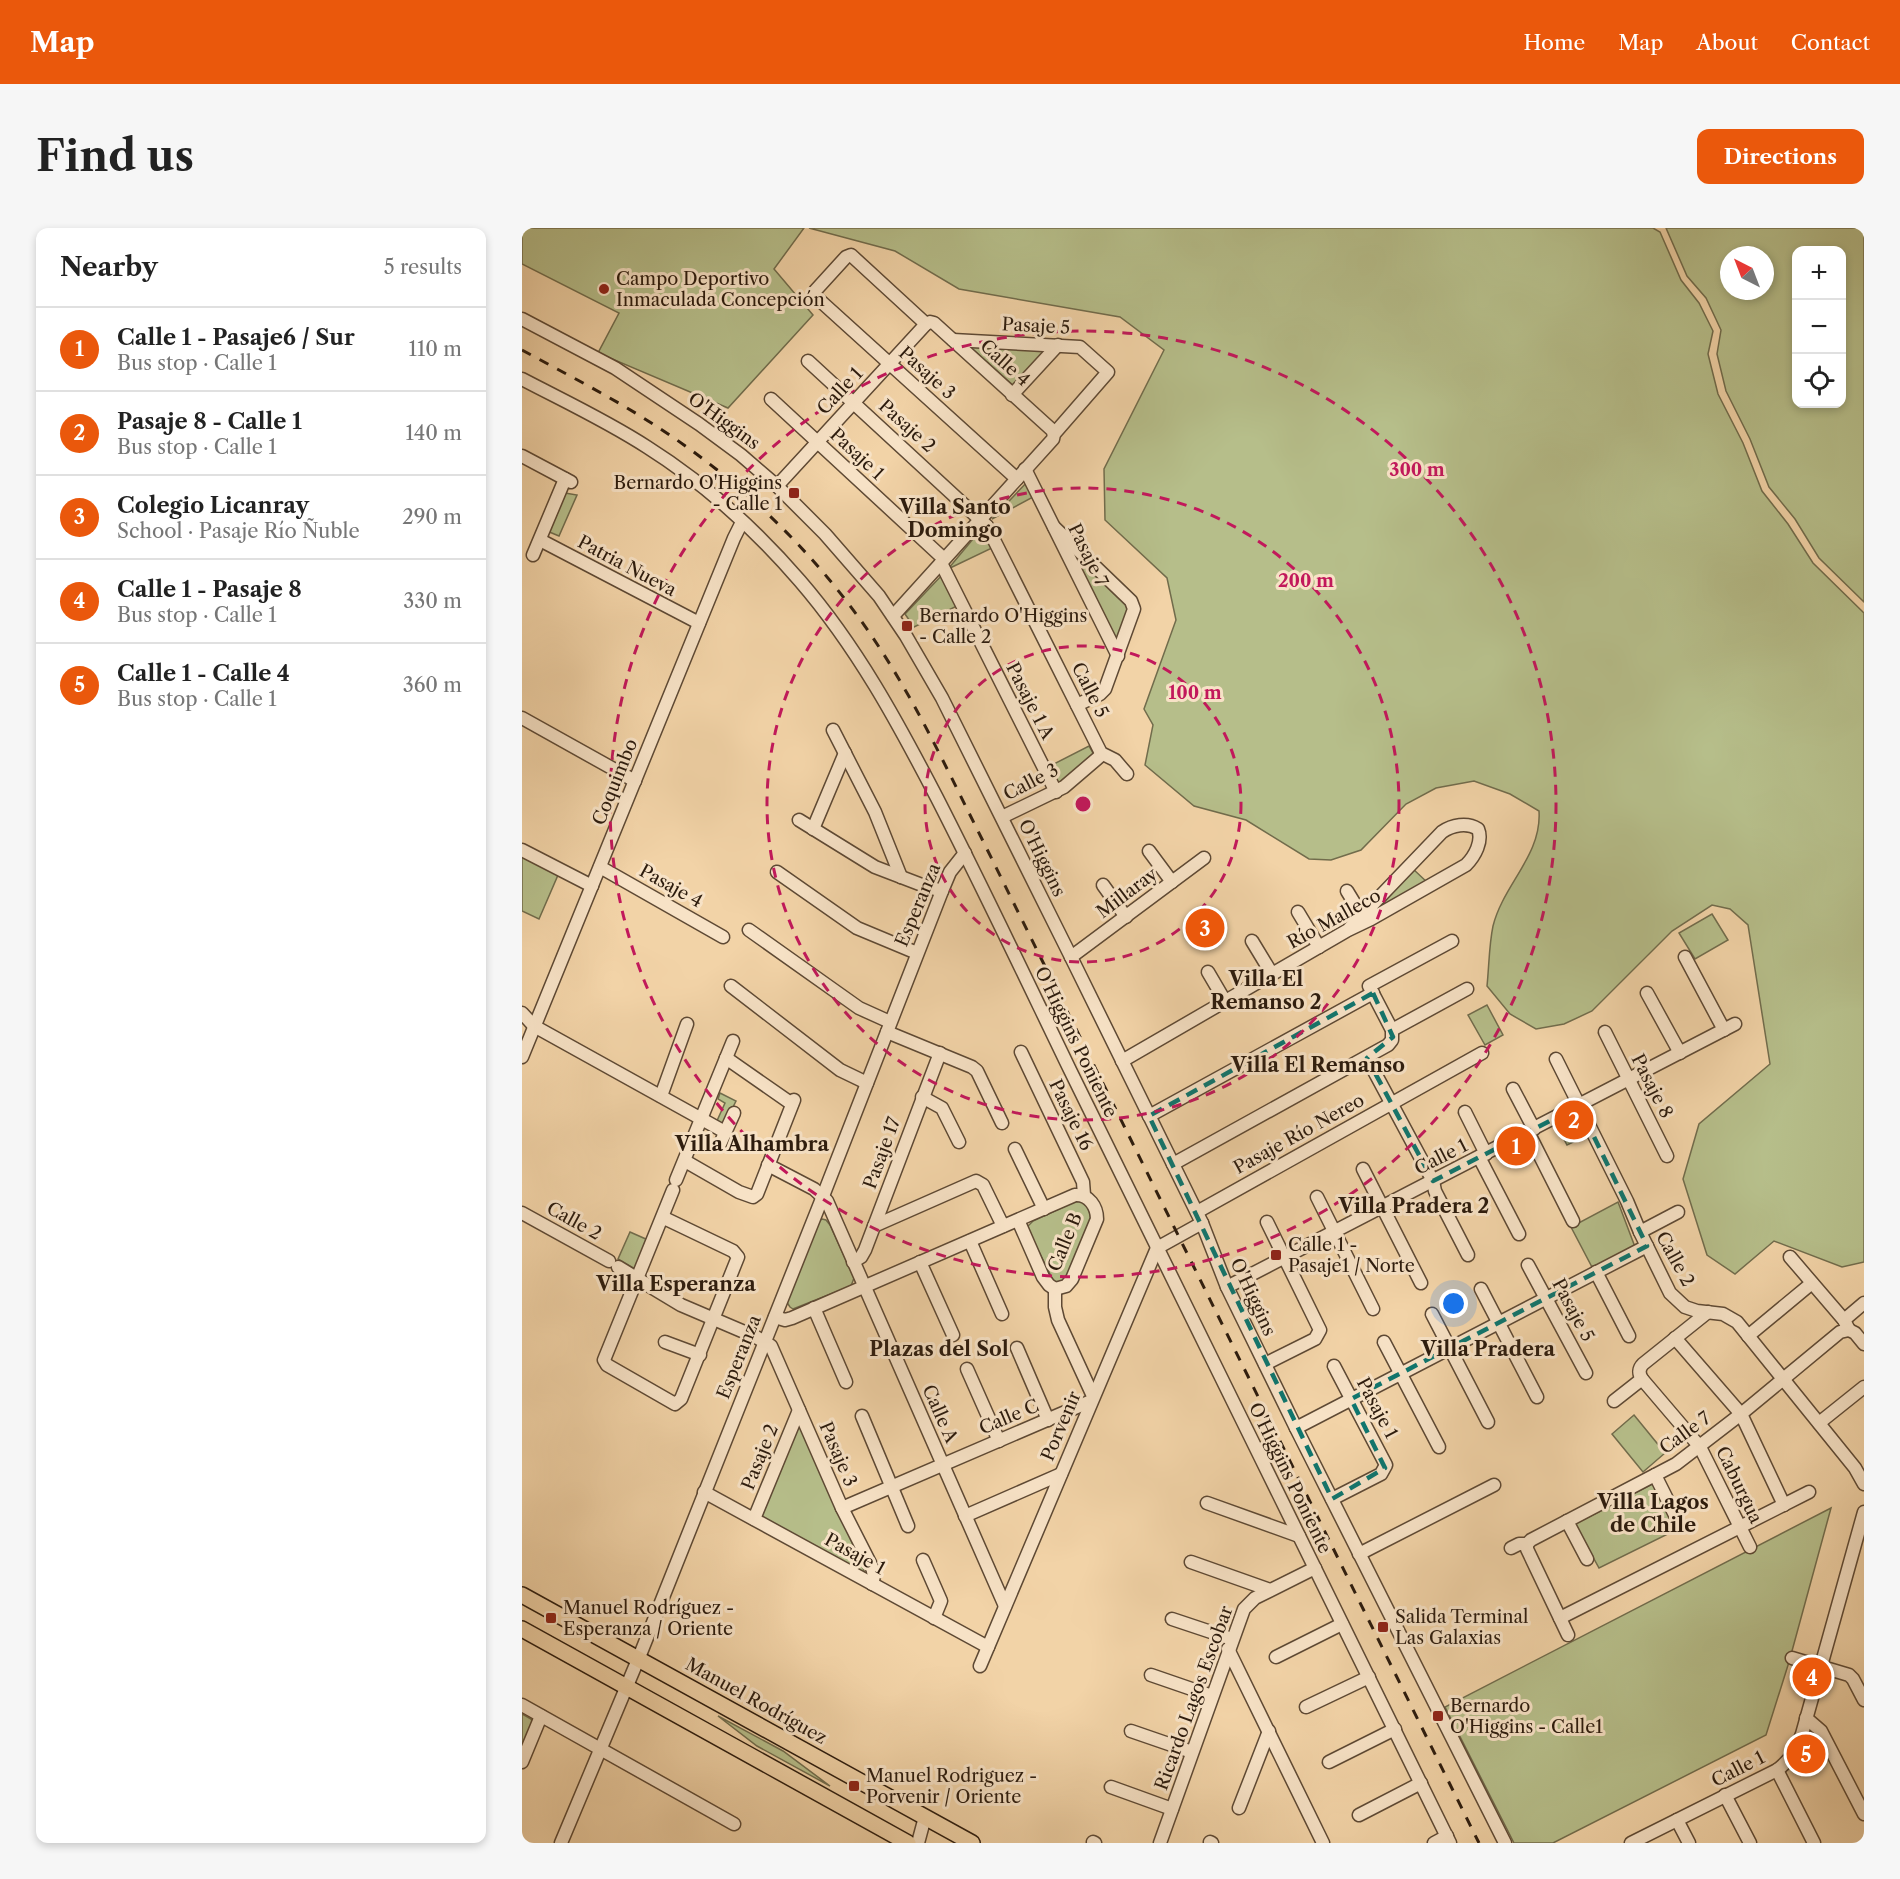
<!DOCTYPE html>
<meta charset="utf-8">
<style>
:root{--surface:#fff;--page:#f6f6f6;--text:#222;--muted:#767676;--line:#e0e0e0;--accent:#ea580c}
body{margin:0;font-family:"Libre Caslon Text",serif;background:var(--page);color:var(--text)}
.controls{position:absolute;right:18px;top:18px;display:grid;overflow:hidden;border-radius:12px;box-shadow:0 3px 9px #0003}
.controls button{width:54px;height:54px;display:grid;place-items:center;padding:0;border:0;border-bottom:2px solid var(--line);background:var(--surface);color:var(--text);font:30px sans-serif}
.compass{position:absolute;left:1198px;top:18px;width:54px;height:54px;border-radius:50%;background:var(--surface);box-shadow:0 3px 9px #0003;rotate:318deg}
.you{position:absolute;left:932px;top:1076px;width:21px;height:21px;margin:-15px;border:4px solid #fff;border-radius:50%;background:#1a73e8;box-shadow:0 0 0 9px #1a73e833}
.badge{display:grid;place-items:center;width:39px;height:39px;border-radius:50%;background:var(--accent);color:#fff;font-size:20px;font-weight:700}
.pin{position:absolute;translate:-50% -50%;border:3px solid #fff;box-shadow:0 2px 6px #0006}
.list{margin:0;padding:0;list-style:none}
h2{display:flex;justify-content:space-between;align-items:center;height:78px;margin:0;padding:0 24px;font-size:26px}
h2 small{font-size:20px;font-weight:400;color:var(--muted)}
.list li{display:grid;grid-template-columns:39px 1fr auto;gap:18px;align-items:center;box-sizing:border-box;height:84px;padding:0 24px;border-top:2px solid var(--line)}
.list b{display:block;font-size:22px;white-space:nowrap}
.list p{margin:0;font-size:20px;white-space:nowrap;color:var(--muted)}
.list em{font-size:20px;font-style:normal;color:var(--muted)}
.icon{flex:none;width:33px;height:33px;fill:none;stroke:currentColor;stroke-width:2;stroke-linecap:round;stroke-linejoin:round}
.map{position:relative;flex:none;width:1342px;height:1615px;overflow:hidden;border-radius:12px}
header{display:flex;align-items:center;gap:36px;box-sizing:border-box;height:84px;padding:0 30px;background:var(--accent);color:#fff}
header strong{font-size:28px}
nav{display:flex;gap:33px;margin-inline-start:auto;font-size:21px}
.intro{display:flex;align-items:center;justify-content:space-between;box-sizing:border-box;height:144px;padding:0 36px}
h1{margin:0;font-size:42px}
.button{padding:15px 27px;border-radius:12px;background:var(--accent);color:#fff;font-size:21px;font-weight:700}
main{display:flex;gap:36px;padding:0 36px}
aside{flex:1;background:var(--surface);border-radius:12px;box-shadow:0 3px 9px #0003}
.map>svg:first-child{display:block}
.green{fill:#b6be8a;stroke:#716c4c;stroke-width:1.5;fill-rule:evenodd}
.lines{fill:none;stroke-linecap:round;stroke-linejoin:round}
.minor-casing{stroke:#5e4934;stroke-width:15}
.major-casing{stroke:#2c1b0d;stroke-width:18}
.minor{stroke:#f7e2c6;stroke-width:12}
.major{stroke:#f2d3a7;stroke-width:15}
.rail{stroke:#2c1b0d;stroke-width:3;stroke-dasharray:10 10;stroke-linecap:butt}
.marked{fill:none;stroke:#0f766e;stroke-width:4.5;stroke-dasharray:12 8;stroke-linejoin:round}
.ring{fill:none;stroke:#c2185b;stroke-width:3;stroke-dasharray:10 8}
.poi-dot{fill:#8f2418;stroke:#f7e2c6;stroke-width:2}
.labels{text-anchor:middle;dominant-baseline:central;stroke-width:6;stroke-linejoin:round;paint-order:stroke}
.poi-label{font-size:18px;fill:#2c1b0d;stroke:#f7e2c6;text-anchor:start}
.street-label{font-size:18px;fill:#2c1b0d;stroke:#f7e2c6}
.neighbourhood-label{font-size:20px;font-weight:bold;fill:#2c1b0d;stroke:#f7e2c6}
.centre{fill:#c2185b;stroke:#f7e2c6;stroke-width:3}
.ring-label{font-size:18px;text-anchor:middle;font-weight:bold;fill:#c2185b;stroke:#f7e2c6;stroke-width:6;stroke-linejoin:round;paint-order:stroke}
</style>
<header>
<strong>Map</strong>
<nav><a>Home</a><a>Map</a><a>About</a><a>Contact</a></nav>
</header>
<div class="intro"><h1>Find us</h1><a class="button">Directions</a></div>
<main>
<aside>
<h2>Nearby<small>5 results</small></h2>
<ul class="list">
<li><span class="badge">1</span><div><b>Calle 1 - Pasaje6 / Sur</b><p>Bus stop · Calle 1</p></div><em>110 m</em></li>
<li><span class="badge">2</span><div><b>Pasaje 8 - Calle 1</b><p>Bus stop · Calle 1</p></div><em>140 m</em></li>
<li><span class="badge">3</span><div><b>Colegio Licanray</b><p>School · Pasaje Río Ñuble</p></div><em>290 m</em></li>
<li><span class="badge">4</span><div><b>Calle 1 - Pasaje 8</b><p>Bus stop · Calle 1</p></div><em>330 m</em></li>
<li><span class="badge">5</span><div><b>Calle 1 - Calle 4</b><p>Bus stop · Calle 1</p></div><em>360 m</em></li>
</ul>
</aside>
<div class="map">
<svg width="1342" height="1615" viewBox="0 0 1342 1615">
<rect width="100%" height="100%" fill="#f2d3a7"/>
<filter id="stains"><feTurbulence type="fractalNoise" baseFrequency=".00333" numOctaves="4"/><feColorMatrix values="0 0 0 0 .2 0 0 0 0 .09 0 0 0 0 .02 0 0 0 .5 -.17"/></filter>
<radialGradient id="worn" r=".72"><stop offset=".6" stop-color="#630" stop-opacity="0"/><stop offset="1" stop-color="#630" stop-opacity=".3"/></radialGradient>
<!-- green -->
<g class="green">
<polygon points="0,0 282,0 252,41 291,87 206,180 76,125 97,85 0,36"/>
<path d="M287 0H1131L1138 4 1159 52 1177 75 1191 103 1186 126 1196 166 1221 215 1240 263 1266 296 1291 335 1342 385V1034L1320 1039 1252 1013 1213 1046 1185 1027 1161 951 1177 896 1248 836 1226 697 1208 681 1190 677 1150 703 1070 783 1042 796 1014 801 988 786 965 758C967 739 967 717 971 698 981 657 1020 627 1017 583L988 566 952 553 914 560 884 576 839 622 809 632 787 631 724 592 672 578 623 537 631 497 622 481 654 392 645 350 583 292 582 241 642 122 598 89 437 61 373 23Z"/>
<path d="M1144 0H1342V374L1297 330 1273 291 1247 259 1228 211 1204 163 1195 126 1199 102 1184 70 1165 48ZM1274 22H1320V176H1274ZM1207 27H1243V63H1207Z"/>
<polygon points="446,117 528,121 493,159"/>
<polygon points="506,253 513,268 470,291"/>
<polygon points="43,265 55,267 37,308 25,303"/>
<polygon points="456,305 462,306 470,320 426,341"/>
<polygon points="545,317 610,379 597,421"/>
<polygon points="421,346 437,377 392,399 383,386"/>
<polygon points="567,518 572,527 536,557 526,539"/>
<polygon points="0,628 36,647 17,691 0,683"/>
<polygon points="890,640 906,655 849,687"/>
<polygon points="1190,686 1206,712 1173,731 1157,705"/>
<polygon points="965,777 981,807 963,817 946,787"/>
<polygon points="198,865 214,873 201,899 194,895 203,875 196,871"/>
<polygon points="1051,889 1054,891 1064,908 1045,917 1035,898"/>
<path d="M554 973C565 973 568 982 569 992L545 1048C541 1053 538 1055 532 1054L507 1004 506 998 511 993Z"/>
<polygon points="1096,974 1113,1019 1071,1041 1049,999"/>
<polygon points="300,991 304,992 308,997 332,1050 329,1058 271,1081 268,1079 264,1073 295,994"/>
<polygon points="108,1004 126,1012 113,1041 96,1031"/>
<polygon points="1112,1187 1143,1225 1121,1244 1090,1206"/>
<polygon points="275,1195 279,1195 343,1345 240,1291 238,1285"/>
<polygon points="1132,1255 1156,1301 1077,1340 1053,1296"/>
<polygon points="1309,1280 1267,1434 1244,1507 1031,1615 992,1615 923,1479"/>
<polygon points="0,1486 9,1491 11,1495 0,1519"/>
<polygon points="196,1488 261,1523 308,1558 235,1518"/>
</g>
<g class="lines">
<defs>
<g id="minor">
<polyline points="0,91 93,140 177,196 219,227 255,258 303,306 357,368 384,408 420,470 549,729 680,995 705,1059 774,1200 983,1615"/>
<polyline points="404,96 329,27 324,29 293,63 294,69 495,251"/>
<polyline points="286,133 465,298 579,525 593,532 605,546"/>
<path d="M0 151C42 173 85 193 125 219 182 255 234 302 278 353 335 419 375 493 415 570 461 660 504 751 548 842 674 1100 802 1357 928 1615"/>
<polyline points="490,167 536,117"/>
<polyline points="249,171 422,331"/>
<polyline points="0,228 49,254"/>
<polyline points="503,241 596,428"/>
<polyline points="255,258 404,96 408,94 412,95 530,202 532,206"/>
<polyline points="532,299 609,373 612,381 583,461 578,466 555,477"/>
<polyline points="18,312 177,395"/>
<polyline points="11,327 43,251"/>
<polyline points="419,335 534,564"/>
<polyline points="371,388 531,211 532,206 586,144 558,119 431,112"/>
<polyline points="0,490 113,553"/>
<polyline points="311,502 353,584 379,649"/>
<polyline points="480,589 542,559 577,529 579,525"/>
<polyline points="277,592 353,639 400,657 420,663"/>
<polyline points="291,601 323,525"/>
<polyline points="0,622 70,658"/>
<polyline points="627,623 650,654"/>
<polyline points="78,639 201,709"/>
<polyline points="255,644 335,700 395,725"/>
<polyline points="581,657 604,689"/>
<polyline points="825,663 839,686"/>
<polyline points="776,684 797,719"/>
<polyline points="227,702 337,780 368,794"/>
<polyline points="730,713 750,746"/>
<polyline points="549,729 682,630"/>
<polyline points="1163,729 1202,802"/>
<polyline points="686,744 703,773"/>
<polyline points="209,758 318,842 345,855"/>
<polyline points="1125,765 1158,825"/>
<polyline points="0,785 12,798 203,904"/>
<polyline points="870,802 945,761"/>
<polyline points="365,804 450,839 455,843 480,895"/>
<polyline points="1083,804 1145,928"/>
<polyline points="499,824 561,954 562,967"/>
<polyline points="0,829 212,310 220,294"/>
<polyline points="204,830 270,876"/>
<polyline points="845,830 911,953 913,963 946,1027"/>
<polyline points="1034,831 1105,973 1118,1004 1148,1065 1163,1079 1175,1083 1201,1086 1215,1094 1333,1240 1342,1256"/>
<path d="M600 833 826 702 849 691 944 637C953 628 961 613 956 601 945 594 930 597 920 604L826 702"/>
<polyline points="991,861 1012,901"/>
<polyline points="139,868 165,796"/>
<polyline points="400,869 420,880 437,914"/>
<polyline points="943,884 964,926"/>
<polyline points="627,888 851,765"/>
<polyline points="1006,904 1051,993"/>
<polyline points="198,916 212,885"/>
<polyline points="493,921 522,981"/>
<polyline points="957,929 997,1006"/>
<polyline points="163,933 217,964 231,969 235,966 272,872"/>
<polyline points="651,936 866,817 870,812 870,802 847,758 930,713"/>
<polyline points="246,937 292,961 305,973 483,1378"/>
<polyline points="841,941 899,1055"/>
<polyline points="154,952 211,813"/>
<polyline points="795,969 851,1081"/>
<polyline points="675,984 960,825"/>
<polyline points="0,985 87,1033"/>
<polyline points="140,989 211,1023 216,1029 159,1171 153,1176 85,1137 82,1132 151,962"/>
<polyline points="352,998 454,953 461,957 481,998"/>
<polyline points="1118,1004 1156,984"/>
<polyline points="448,1013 480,1086"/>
<polyline points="1268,1029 1322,1092 1327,1102"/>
<polyline points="331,1034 339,1029 343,1022 418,825"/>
<polyline points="398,1034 431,1107"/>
<polyline points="1006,1037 1064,1145"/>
<polyline points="96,1039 159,1077 234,1109 249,1118 320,1280 350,1339 352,1348 350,1356"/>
<polyline points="1074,1044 1107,1108"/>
<polyline points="705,1059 1213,796"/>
<polyline points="533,1061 533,1079 536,1092 571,1168"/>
<polyline points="959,1061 1015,1169"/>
<polyline points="292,1080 324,1154"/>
<path d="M1186 1084 1121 1136C1117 1140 1116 1145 1120 1151L1178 1219 1228 1319"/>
<polyline points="910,1086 966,1194"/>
<path d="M253 1089 263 1092 270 1090 553 967C567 966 575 979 575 991L550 1051 544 1058 533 1061 527 1057 521 1049 496 992"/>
<polyline points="1322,1092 1342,1075"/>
<polyline points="1327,1102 1333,1105 1342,1116"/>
<polyline points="1226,1108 1290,1055"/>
<polyline points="1153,1110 1219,1186 1262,1277"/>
<polyline points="143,1114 178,1127"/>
<polyline points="862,1114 917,1219"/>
<polyline points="495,1120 526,1192"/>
<polyline points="743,1136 793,1111 798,1102 745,994"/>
<polyline points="445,1141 477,1213"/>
<polyline points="1092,1173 1120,1151"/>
<polyline points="340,1188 386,1298"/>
<polyline points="1297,1195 1342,1159"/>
<polyline points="774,1200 1125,1018"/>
<polyline points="1133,1247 1153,1287"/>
<polyline points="182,1264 466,1419"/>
<polyline points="810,1271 859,1246 864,1237 812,1138"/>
<polyline points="685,1275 777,1308"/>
<polyline points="320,1280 569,1173"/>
<polyline points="443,1288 539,1246"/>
<polyline points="232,1291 277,1182"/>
<polyline points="1045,1293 1065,1331"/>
<polyline points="1005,1316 1005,1321 1046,1407"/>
<polyline points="989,1320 997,1316 1005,1316 1009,1312 1154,1236 1219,1186 1318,1104 1327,1102"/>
<polyline points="837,1326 972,1257"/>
<polyline points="401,1332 419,1373 412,1390"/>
<polyline points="669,1334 748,1362"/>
<polyline points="1038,1390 1287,1264"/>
<polyline points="650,1391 710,1411"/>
<polyline points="706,1421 801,1615"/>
<polyline points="754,1429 820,1396"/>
<polyline points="1270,1430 1327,1447 1331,1451 1342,1472"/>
<polyline points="458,1438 635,1020 680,995"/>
<polyline points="629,1447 690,1468"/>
<polyline points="0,1477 212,1596"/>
<polyline points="784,1479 847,1449"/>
<polyline points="1284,1490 1299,1503 1342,1586"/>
<polyline points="609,1503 670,1524"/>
<polyline points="0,1534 19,1488"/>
<polyline points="807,1534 873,1501"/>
<polyline points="1255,1542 1292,1615"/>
<polyline points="589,1559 650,1581"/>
<polyline points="1203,1567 1228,1615"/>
<polyline points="717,1580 747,1503"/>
<polyline points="837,1587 899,1555"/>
<polyline points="1155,1592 1167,1615"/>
<polyline points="571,1614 573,1615"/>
<polyline points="688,1614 690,1615"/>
<polyline points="39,1615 120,1422 301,968 420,663 428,644 443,625"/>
<polyline points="396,1615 403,1589"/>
<polyline points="638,1615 722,1381 733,1370 793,1340"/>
<polyline points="912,1615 925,1608"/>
<path d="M1109 1615 1255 1542C1269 1532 1274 1521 1280 1506L1342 1284"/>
</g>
<g id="major">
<polyline points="0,1367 450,1615"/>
<polyline points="0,1401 386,1615"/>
</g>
</defs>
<!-- minor casing -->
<use href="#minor" class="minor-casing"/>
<!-- major casing -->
<use href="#major" class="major-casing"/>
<!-- minor -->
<use href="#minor" class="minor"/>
<!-- major -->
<use href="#major" class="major"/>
<!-- rail -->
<path class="rail" d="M0 122C44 146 89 169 131 196 220 253 299 330 357 419 395 477 425 541 456 603L957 1615"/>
</g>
<!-- marked area -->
<path class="marked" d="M851 765 871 809 845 830 911 953 1057 878 1125 1018 829 1171 863 1240 810 1271 627 888Z"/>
<!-- distance rings -->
<g class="ring">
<circle cx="561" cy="576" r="158"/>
<circle cx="561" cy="576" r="316"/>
<circle cx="561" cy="576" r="473"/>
</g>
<!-- markers -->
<g class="poi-dot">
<circle cx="82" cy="61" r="6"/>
<rect x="266" y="259" width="12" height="12" rx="3"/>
<rect x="379" y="392" width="12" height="12" rx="3"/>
<rect x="748" y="1021" width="12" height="12" rx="3"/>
<rect x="23" y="1384" width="12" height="12" rx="3"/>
<rect x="855" y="1393" width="12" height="12" rx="3"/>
<rect x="910" y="1482" width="12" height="12" rx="3"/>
<rect x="326" y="1552" width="12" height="12" rx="3"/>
</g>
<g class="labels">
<!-- poi labels -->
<g class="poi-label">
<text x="94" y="51">Campo Deportivo<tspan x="94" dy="21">Inmaculada Concepción</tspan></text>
<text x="260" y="255" text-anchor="end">Bernardo O'Higgins<tspan x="260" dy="21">- Calle 1</tspan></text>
<text x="397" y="388">Bernardo O'Higgins<tspan x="397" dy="21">- Calle 2</tspan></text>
<text x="766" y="1017">Calle 1 -<tspan x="766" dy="21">Pasaje1 / Norte</tspan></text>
<text x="41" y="1380">Manuel Rodríguez -<tspan x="41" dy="21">Esperanza / Oriente</tspan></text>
<text x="873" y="1389">Salida Terminal<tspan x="873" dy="21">Las Galaxias</tspan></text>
<text x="928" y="1478">Bernardo<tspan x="928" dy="21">O'Higgins - Calle1</tspan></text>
<text x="344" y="1548">Manuel Rodriguez -<tspan x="344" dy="21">Porvenir / Oriente</tspan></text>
</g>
<!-- street labels -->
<g class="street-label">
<text transform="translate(514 98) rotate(3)">Pasaje 5</text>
<text transform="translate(483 135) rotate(42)">Calle 4</text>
<text transform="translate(405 145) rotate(42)">Pasaje 3</text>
<text transform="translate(318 163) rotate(-47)">Calle 1</text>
<text transform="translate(202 193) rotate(36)">O'Higgins</text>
<text transform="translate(385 198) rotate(42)">Pasaje 2</text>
<text transform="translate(335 226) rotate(43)">Pasaje 1</text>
<text transform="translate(566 327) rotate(64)">Pasaje 7</text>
<text transform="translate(105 338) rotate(28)">Patria Nueva</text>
<text transform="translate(568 462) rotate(63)">Calle 5</text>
<text transform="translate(508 473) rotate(63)">Pasaje 1 A</text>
<text transform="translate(93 554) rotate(-68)">Coquimbo</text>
<text transform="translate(509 554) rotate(-27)">Calle 3</text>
<text transform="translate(520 630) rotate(64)">O'Higgins</text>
<text transform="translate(149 658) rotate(29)">Pasaje 4</text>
<text transform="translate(605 665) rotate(-37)">Millaray</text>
<text transform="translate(396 677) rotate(-67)">Esperanza</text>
<text transform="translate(812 691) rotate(-29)">Río Malleco</text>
<text transform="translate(554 814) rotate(64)">O'Higgins Poniente</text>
<text transform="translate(1130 858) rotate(63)">Pasaje 8</text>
<text transform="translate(549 887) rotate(64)">Pasaje 16</text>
<text transform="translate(777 906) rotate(-29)">Pasaje Río Nereo</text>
<text transform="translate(360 925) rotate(-70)">Pasaje 17</text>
<text transform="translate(919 929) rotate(-27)">Calle 1</text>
<text transform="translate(52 993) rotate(29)">Calle 2</text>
<text transform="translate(543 1014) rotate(-68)">Calle B</text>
<text transform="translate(1153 1031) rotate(61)">Calle 2</text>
<text transform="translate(731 1069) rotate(65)">O'Higgins</text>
<text transform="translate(1051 1082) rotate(62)">Pasaje 5</text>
<text transform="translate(217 1129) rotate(-68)">Esperanza</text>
<text transform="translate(855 1180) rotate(62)">Pasaje 1</text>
<text transform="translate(418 1186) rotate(66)">Calle A</text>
<text transform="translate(487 1189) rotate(-23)">Calle C</text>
<text transform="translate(539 1198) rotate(-67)">Porvenir</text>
<text transform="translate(1163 1205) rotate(-36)">Calle 7</text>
<text transform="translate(316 1226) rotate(67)">Pasaje 3</text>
<text transform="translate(238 1229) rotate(-68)">Pasaje 2</text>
<text transform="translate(768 1250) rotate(64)">O'Higgins Poniente</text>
<text transform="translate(1217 1257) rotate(64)">Caburgua</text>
<text transform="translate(333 1326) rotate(29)">Pasaje 1</text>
<text transform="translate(672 1470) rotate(-70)">Ricardo Lagos Escobar</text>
<text transform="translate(234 1473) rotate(29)">Manuel Rodríguez</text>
<text transform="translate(1216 1541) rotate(-27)">Calle 1</text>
</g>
<!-- neighbourhood labels -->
<g class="neighbourhood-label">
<text x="433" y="279">Villa Santo<tspan x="433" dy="23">Domingo</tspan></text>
<text x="744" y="751">Villa El<tspan x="744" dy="23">Remanso 2</tspan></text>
<text x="796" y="837">Villa El Remanso</text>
<text x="230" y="916">Villa Alhambra</text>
<text x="892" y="978">Villa Pradera 2</text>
<text x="154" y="1056">Villa Esperanza</text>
<text x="417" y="1121">Plazas del Sol</text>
<text x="966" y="1121">Villa Pradera</text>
<text x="1131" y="1274">Villa Lagos<tspan x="1131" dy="23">de Chile</tspan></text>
</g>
</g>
<circle cx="561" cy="576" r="9" class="centre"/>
<g class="ring-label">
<text x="895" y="248">300 m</text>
<text x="784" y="359">200 m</text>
<text x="673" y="471">100 m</text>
</g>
<rect width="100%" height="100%" filter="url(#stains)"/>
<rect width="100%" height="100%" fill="url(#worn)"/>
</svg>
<div class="controls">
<button>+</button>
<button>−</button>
<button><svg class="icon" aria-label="locate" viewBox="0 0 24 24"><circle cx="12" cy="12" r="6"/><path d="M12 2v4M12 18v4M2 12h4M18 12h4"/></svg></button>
</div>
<svg class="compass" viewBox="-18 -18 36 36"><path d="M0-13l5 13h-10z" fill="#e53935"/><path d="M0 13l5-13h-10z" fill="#767676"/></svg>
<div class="you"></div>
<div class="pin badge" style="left:994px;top:918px">1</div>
<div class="pin badge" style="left:1052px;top:892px">2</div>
<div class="pin badge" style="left:683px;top:700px">3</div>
<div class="pin badge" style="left:1290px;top:1449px">4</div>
<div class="pin badge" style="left:1284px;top:1526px">5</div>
</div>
</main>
